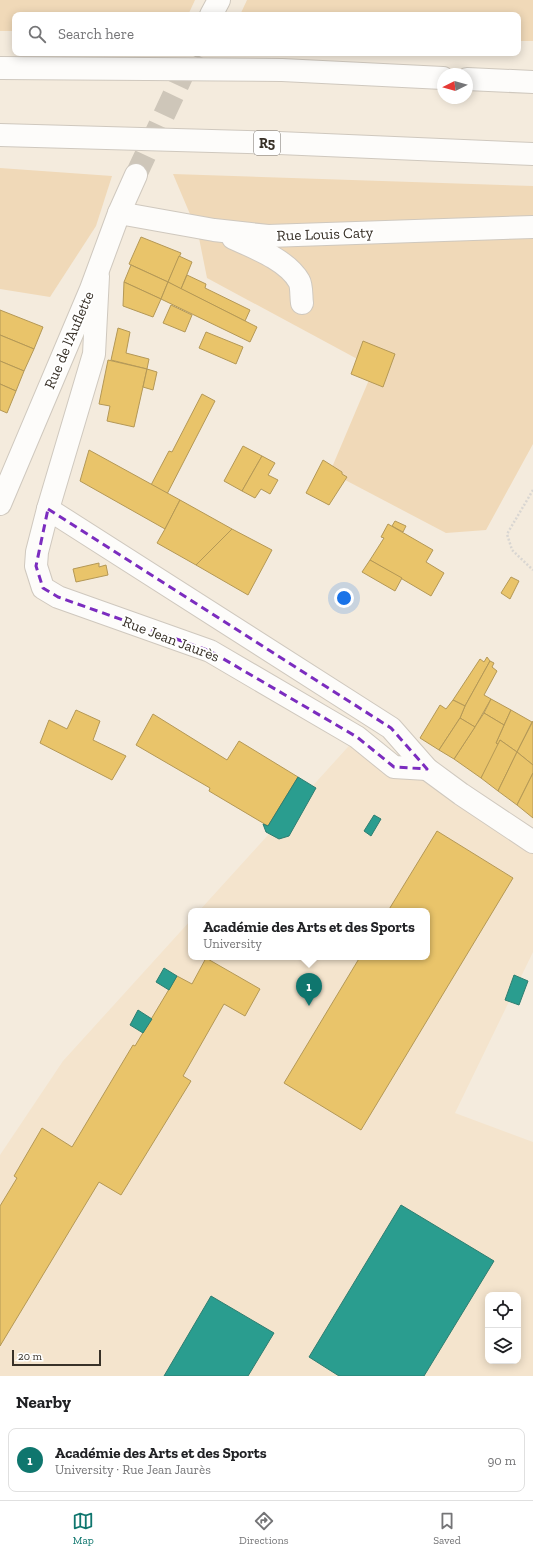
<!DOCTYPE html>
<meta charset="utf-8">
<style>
:root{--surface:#fff;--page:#f6f6f6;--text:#202124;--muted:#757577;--line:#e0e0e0;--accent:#0f766e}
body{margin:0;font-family:"Zilla Slab",serif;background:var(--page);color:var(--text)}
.controls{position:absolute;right:12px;bottom:12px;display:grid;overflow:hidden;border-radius:8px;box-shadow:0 2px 10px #0003}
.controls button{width:36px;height:36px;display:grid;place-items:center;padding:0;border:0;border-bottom:1px solid var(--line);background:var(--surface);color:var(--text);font:20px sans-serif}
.compass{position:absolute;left:437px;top:68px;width:36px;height:36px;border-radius:50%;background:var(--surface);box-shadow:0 2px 10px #0003;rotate:265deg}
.scale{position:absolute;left:12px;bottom:10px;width:89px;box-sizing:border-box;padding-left:4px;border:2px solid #383128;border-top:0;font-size:11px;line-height:14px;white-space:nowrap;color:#383128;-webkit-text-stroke:3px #fff;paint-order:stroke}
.you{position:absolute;left:344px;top:598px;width:14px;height:14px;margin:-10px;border:3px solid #fff;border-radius:50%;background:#1a73e8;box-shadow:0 0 0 6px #1a73e833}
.badge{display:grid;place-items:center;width:26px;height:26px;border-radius:50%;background:var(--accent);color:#fff;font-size:13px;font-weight:700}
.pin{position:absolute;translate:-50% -33px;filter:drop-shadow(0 1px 2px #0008)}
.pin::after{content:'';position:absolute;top:21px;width:14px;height:12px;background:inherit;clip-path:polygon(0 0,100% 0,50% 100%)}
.popup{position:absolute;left:188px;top:908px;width:242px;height:52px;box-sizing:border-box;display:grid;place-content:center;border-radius:8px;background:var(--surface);filter:drop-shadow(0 1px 3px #0005);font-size:13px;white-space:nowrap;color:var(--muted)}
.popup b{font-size:15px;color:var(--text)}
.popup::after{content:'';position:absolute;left:50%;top:100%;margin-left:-8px;border:8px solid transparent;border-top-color:var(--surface)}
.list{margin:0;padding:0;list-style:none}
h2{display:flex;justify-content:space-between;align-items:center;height:52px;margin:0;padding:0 16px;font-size:17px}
h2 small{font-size:13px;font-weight:400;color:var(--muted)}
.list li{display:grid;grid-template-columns:26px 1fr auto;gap:12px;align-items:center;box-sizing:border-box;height:64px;margin:0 8px 8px;padding:0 8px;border:1px solid var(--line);border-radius:8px}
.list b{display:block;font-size:15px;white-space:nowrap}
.list p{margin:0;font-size:13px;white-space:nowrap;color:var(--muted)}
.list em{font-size:13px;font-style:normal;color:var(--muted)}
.icon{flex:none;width:22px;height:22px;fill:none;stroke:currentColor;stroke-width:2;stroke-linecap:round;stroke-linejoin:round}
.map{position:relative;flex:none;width:533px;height:1376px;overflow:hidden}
.search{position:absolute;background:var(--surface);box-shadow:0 2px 10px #0003;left:12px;right:12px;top:12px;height:44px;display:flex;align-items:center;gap:10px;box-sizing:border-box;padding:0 14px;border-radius:8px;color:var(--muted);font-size:15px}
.sheet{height:124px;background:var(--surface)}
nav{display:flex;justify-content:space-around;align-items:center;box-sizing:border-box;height:56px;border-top:1px solid var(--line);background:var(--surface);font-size:11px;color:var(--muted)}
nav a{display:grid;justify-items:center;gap:2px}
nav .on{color:var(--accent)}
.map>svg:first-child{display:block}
.built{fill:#f4e4cd;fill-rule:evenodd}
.green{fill:#f0d9b8}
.homes{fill:#e9c46a;stroke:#b49856}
.schools{fill:#2a9d8f;stroke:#2e7d70}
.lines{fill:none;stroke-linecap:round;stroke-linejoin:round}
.tertiary-tunnel{stroke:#cec6b9;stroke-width:22;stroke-dasharray:22 11;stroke-linecap:butt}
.minor-casing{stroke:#cfc8be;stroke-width:24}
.tertiary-casing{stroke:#cfc8be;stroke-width:24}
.motorway-casing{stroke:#cfc8be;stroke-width:24}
.path{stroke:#d9d6d2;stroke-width:2.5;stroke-dasharray:2 2;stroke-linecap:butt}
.minor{stroke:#fdfcfa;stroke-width:22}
.tertiary{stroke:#fdfcfa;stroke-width:22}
.motorway{stroke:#fdfcfa;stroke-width:22}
.marked{fill:none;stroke:#7b2cbf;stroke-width:3;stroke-dasharray:8 5;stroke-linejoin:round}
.labels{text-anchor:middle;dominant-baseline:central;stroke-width:4;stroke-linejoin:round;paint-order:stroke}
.shield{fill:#fff;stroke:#746f68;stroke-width:1}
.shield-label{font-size:14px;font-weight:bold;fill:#383128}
.street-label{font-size:15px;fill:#383128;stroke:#fff}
</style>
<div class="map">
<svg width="533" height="1376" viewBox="0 0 533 1376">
<rect width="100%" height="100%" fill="#f4ebdd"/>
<!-- built -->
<path class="built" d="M357 737 394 767 427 769 533 842V952L455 1113 533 1142V1376H0V1155L63 1061 191 920V957H427V911H199ZM488 1295H518V1361H488Z"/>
<!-- green -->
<g class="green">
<polygon points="0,0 195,0 188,15 15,15 15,31 0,31"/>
<polygon points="247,0 533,0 533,41 518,41 518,15 240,15"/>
<polygon points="0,168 112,176 96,226 50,297 0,289"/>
<polygon points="173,174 533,186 533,444 486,530 446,533 330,472 374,368 207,278 198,233"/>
</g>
<!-- homes -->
<g class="homes">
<polygon points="141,237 181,253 168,282 129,264"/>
<polygon points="179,256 192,262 181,289 168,282"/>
<polygon points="131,265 168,282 161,299 124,282"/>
<polygon points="187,275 206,284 205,288 250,310 245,321 181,289"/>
<polygon points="124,282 161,299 153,317 123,306"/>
<polygon points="168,282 257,327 250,342 161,299"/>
<polygon points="171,305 192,315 185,332 163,323"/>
<polygon points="0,310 43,327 34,349 0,335"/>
<polygon points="118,328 130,332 126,353 149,359 147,369 111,360"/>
<polygon points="206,332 243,347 236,364 199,348"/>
<polygon points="0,335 34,349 24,371 0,361"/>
<polygon points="363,341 395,354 383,387 351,374"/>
<polygon points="108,360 147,369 134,427 107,421 110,406 99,404"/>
<polygon points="0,361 24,371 16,391 0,384"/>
<polygon points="147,369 157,372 153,390 143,387"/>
<polygon points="0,384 16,391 7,413 0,410"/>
<polygon points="202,394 215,401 167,494 151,485 169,451 172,452"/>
<polygon points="243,446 262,456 242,491 224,481"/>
<polygon points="89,450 180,500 165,529 80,481"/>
<polygon points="262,456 275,463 268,475 278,480 270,494 261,489 255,498 242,491"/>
<polygon points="323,460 342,472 342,474 347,477 329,505 306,493"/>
<polygon points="180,500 232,529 196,565 157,543 165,529"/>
<polygon points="395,521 406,526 403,532 392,526"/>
<polygon points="388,524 433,550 426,562 444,573 431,596 370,560 384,538 381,537"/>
<polygon points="232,529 272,550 248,595 196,565"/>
<polygon points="370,560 402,578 395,591 362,572"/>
<polygon points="99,563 99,567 106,565 108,575 76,582 73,569"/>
<polygon points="511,577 519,581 510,599 501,593"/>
<polygon points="487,657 490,661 465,706 453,700 480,659 484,662"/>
<polygon points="490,661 494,663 492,667 497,671 484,695 491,699 475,727 460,718 465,706"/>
<polygon points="491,699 511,710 504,725 484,713"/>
<polygon points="453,700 465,706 460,718 439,750 420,738 440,705 446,709"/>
<polygon points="76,710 100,721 93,740 126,756 112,780 40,743 49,720 67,729"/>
<polygon points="511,710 532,722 517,752 500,740 499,745 496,743"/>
<polygon points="484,713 504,725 496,743 499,745 481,778 454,759"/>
<polygon points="153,714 227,760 239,741 298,777 268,826 209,791 210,788 136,745"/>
<polygon points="460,718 475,727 454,759 439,750"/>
<polygon points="533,721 533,765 517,752"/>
<polygon points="500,740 517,752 498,791 481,778"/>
<polygon points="517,752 533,765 533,773 517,805 498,791"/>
<polygon points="533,773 533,818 517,805"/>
<polygon points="437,831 513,878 361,1130 284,1083 360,957 427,957 427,911 388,911"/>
<polygon points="206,958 260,989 245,1016 224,1004 183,1076 191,1081 121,1195 99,1182 0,1346 0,1206 17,1178 14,1176 42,1128 72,1147 133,1045 135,1046 177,976 192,984"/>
</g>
<!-- schools -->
<g class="schools">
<polygon points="298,777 316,788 289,836 279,839 266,832 263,824 268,826"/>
<polygon points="374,815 381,819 371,836 364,831"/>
<polygon points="164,968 177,976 169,990 156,982"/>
<polygon points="514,975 528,981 519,1005 505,1000"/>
<polygon points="138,1010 152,1019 143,1033 130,1025"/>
<polygon points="401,1205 494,1261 424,1376 339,1376 309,1357"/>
<polygon points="211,1296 274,1333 248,1376 164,1376"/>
</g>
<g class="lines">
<!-- tertiary-tunnel -->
<polyline class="tertiary-tunnel" points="136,175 193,53"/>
<defs>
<g id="minor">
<polyline points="119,213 214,230 268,236 533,227"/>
<path d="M233 238C255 248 287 260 299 281 302 286 301 297 302 303"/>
<polyline points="98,276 94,354 48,509 37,552 36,566 43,588 58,597 210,651 357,737 394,767 427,769"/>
<polyline points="48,509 391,728 427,769 461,794 533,842"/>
</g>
<g id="tertiary">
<polyline points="211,15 219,0"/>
<polyline points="0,504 91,289 119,213 136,175"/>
</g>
<g id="motorway">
<polyline points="0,68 282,70 443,78"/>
<polyline points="467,79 533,82"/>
<polyline points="0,135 279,143 533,154"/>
</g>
</defs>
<!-- minor casing -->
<use href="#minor" class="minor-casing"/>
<!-- tertiary casing -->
<use href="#tertiary" class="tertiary-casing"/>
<!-- motorway casing -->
<use href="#motorway" class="motorway-casing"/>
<!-- path -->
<polyline class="path" points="533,490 507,534 512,550 533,570"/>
<!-- minor -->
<use href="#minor" class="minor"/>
<!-- tertiary -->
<use href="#tertiary" class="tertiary"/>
<!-- motorway -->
<use href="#motorway" class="motorway"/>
</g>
<!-- marked area -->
<path class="marked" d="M48 509 391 728 427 769 394 767 357 737 210 651 58 597 43 588 36 566Z"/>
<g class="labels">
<!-- shield labels -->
<rect class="shield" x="254" y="131" width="26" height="24" rx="3"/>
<g class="shield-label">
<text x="267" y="143">R5</text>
</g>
<!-- street labels -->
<g class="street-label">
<text transform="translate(325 234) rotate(-2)">Rue Louis Caty</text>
<text transform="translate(69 340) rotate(-67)">Rue de l'Auflette</text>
<text transform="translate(171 639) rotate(21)">Rue Jean Jaurès</text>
</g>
</g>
</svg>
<div class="controls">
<button><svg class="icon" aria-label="locate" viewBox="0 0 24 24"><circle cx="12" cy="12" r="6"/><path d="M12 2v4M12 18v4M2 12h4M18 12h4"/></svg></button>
<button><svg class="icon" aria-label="layers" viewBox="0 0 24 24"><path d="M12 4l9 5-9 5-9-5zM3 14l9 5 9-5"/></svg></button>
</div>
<svg class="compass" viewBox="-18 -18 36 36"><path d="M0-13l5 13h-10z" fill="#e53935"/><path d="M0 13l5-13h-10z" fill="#757577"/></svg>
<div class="scale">20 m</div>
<div class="you"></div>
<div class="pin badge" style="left:309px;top:1006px">1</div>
<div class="popup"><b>Académie des Arts et des Sports</b>University</div>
<div class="search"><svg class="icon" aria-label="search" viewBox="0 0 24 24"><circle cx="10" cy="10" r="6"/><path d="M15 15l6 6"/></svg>Search here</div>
</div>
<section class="sheet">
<h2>Nearby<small></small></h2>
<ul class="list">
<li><span class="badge">1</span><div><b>Académie des Arts et des Sports</b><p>University · Rue Jean Jaurès</p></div><em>90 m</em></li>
</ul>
</section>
<nav>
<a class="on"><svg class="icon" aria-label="map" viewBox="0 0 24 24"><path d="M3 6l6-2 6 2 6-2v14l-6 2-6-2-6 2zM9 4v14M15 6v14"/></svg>Map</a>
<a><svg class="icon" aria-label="directions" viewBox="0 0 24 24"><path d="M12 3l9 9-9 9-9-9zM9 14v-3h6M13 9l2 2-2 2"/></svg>Directions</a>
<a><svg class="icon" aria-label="saved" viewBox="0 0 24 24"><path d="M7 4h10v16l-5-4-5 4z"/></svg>Saved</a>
</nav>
